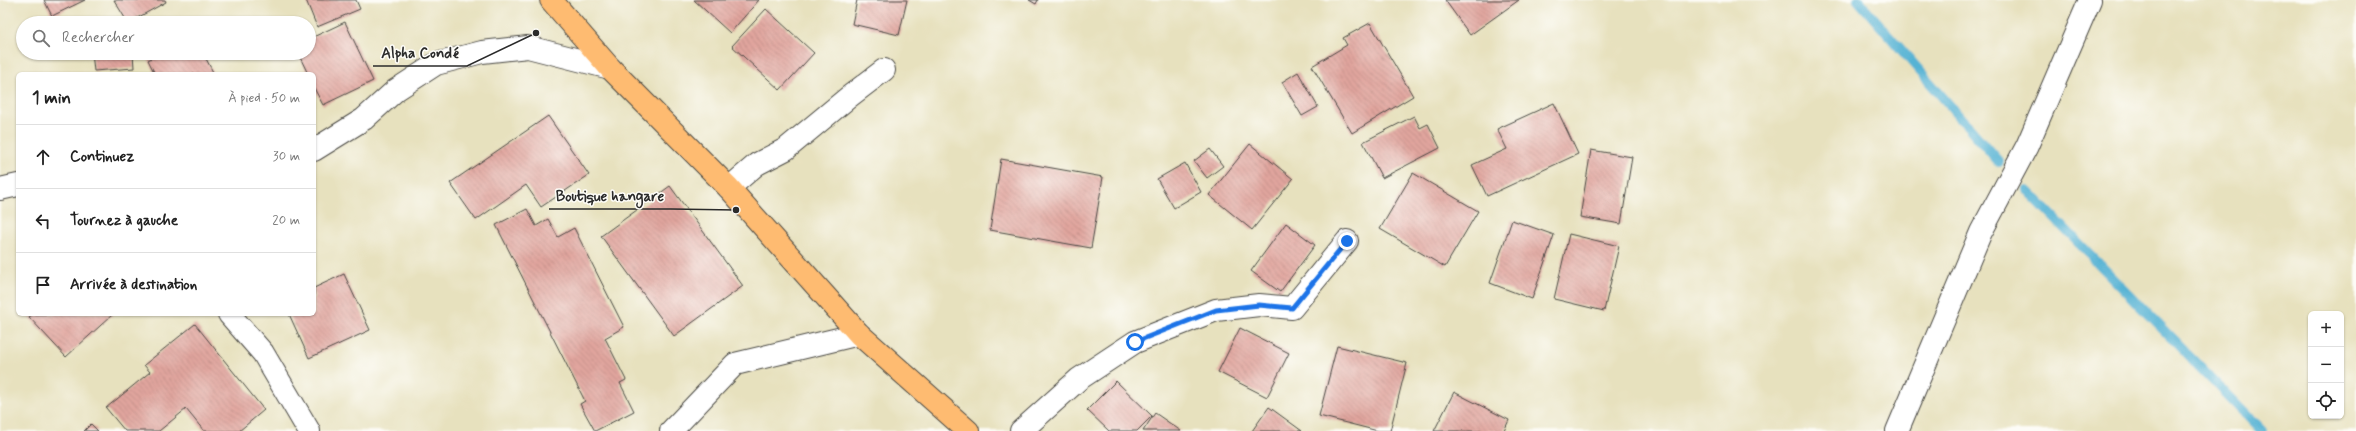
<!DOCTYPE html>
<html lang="fr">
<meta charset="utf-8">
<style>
:root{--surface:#fff;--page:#f2f2f2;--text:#222;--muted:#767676;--line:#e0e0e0}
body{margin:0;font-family:Mynerve,sans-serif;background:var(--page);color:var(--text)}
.controls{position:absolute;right:12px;bottom:12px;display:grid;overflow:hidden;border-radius:6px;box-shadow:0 1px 3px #0004}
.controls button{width:36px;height:36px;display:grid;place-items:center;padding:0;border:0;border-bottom:1px solid var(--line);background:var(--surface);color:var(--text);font:20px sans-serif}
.stop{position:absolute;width:12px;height:12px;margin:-9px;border:3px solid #1a73e8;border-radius:50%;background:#fff}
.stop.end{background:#1a73e8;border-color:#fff;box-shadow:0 1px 4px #0008}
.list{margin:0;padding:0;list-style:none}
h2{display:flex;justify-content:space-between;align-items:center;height:52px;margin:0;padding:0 16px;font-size:17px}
h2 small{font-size:13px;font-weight:400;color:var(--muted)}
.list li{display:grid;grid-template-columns:26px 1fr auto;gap:12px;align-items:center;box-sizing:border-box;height:64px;padding:0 16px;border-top:1px solid var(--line)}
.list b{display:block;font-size:15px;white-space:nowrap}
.list em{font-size:13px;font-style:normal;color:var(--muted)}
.icon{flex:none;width:22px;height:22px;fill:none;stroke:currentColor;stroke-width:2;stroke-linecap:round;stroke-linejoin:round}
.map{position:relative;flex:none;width:2356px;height:431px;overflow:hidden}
.search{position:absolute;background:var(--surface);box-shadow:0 1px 3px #0004;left:16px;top:16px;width:300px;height:44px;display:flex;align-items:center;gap:10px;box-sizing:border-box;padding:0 14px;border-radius:22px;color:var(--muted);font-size:15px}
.panel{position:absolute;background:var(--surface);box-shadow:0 1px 3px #0004;left:16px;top:72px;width:300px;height:244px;border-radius:6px}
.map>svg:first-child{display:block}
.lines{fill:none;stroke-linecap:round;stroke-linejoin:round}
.stream{stroke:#56b3d4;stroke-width:10}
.building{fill:url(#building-back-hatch)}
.minor-casing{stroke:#474641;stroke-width:24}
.primary-casing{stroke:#474641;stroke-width:24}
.minor{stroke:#fff;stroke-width:22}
.primary{stroke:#febb71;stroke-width:22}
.route{stroke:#1a73e8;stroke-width:5}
.leader{fill:none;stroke:#2b2b2b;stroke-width:1.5}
.callout-dot{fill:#2b2b2b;stroke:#fdfcf7;stroke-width:1.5}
.callout-label{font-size:15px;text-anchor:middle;font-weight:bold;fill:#2b2b2b;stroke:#fdfcf7;stroke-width:3;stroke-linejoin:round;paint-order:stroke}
</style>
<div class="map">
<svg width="2356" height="431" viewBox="0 0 2356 431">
<defs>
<pattern id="building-back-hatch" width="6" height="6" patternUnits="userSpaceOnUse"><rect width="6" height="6" fill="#e1a59e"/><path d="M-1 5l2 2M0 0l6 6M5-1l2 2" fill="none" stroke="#b78781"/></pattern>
</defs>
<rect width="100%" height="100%" fill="#fdfcf7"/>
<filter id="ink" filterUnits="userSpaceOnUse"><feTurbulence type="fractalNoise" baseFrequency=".025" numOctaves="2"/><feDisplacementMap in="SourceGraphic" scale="8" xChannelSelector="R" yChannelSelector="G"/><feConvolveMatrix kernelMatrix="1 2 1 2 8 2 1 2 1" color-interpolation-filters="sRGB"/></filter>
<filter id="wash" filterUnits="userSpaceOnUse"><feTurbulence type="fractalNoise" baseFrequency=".012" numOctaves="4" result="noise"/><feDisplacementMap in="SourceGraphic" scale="16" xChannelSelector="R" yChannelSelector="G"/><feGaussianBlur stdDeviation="0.9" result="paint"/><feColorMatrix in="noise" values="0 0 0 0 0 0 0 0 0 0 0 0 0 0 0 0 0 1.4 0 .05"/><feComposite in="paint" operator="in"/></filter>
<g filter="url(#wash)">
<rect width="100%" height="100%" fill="#e7e1be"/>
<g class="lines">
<!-- stream -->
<g class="stream">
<polyline points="1858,0 1999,162"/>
<polyline points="2027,190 2262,431"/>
</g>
</g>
<g id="blocks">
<!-- building -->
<g class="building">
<polygon points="44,0 85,0 52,16"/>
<polygon points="114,0 165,0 166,2 128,23"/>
<polygon points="306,0 356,0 360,9 317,27"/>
<polygon points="694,0 759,0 730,33"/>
<polygon points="857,0 907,0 899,35 852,24"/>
<polygon points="1029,0 1038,0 1036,4"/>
<polygon points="1445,0 1519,0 1470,35"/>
<polygon points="766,9 814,53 780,90 732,46"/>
<polygon points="345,22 373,81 323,105 314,88 314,74 308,74 298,53 309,53 309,39"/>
<polygon points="1370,23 1413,96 1352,133 1312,66 1347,45 1343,38"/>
<polygon points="92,53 133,53 134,68 94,71"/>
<polygon points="161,53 203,53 214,74 155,74 148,60"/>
<polygon points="1298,72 1318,107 1302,116 1282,82"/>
<polygon points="1554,103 1578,154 1487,196 1472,165 1507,149 1497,129"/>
<polygon points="548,116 589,175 541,207 526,185 476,220 450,183"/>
<polygon points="1414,116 1420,128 1428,124 1440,148 1382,178 1363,142"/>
<polygon points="1250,144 1293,179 1252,230 1209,195"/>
<polygon points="1210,149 1223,166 1207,178 1194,161"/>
<polygon points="1591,150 1632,157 1621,224 1580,217"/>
<polygon points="1001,159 1103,177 1091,248 990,230"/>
<polygon points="1185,163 1201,192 1174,208 1157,179"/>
<polygon points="1413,173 1478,211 1445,267 1380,229"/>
<polygon points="670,186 743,286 674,336 601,236"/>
<polygon points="527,209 536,226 548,219 558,237 574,228 624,327 605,338 626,380 620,383 634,411 595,431 580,404 585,401 496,225"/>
<polygon points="1512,220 1554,235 1532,299 1490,283"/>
<polygon points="1286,223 1315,245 1280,292 1251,271"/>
<polygon points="1569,234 1619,246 1604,311 1554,299"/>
<polygon points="344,274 370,330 309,358 289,314 314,314 314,288"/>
<polygon points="33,314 111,314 112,315 66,357 29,317"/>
<polygon points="195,324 264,410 239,431 204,431 186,409 159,431 125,431 106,408 150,372 144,365"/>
<polygon points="1240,328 1289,353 1267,397 1218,372"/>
<polygon points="1337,346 1407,363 1390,431 1378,431 1319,416"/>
<polygon points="1116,381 1152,416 1137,431 1109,431 1087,410"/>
<polygon points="1454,392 1509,420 1504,431 1434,431"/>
<polygon points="1269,407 1302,431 1252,431"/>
<polygon points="1155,413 1181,431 1143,431"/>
<polygon points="91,424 98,431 84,431"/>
</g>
</g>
</g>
<g filter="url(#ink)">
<use href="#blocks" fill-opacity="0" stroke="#474641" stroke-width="1"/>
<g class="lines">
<defs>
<g id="minor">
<polyline points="314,150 364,119 396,90 436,64 482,52 528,47 610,68"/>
<polyline points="729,188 757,164 786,149 850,96 884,70"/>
<polyline points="0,189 18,185"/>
<polyline points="229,314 263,353 309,431"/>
<polyline points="671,431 735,364 859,334"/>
<polyline points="1021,431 1079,379 1135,342 1216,310 1259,305 1292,308 1347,241"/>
<polyline points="1897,431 1981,232 2027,146 2090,0"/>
</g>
<polyline id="primary" points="551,0 610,68 729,188 859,334 968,431"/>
</defs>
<!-- minor casing -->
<use href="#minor" class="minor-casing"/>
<!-- primary casing -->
<use href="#primary" class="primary-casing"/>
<!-- minor -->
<use href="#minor" class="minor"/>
<!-- primary -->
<use href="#primary" class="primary"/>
</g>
</g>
<g class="lines" filter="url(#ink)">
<!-- route -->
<polyline class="route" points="1135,342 1216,310 1259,305 1292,308 1347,241"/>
</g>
<!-- callouts -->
<path class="leader" d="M536 33L467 66H373M736 210L671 209H549"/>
<g class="callout-dot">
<circle cx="536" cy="33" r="4"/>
<circle cx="736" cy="210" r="4"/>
</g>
<g class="callout-label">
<text x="420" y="58">Alpha Condé</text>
<text x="610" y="201">Boutique hangare</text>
</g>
</svg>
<div class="controls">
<button>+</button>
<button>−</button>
<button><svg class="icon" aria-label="locate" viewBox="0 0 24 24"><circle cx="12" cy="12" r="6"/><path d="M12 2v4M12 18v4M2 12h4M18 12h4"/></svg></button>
</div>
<div class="stop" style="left:1135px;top:342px"></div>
<div class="stop end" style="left:1347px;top:241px"></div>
<div class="search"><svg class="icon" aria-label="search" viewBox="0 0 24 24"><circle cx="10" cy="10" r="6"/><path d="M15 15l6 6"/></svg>Rechercher</div>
<section class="panel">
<h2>1 min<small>À pied · 50 m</small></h2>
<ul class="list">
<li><svg class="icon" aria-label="ahead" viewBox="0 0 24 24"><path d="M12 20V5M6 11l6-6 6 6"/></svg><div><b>Continuez</b></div><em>30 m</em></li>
<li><svg class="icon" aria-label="left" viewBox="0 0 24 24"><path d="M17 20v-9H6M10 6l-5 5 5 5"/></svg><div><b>Tournez à gauche</b></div><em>20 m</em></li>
<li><svg class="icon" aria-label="arrive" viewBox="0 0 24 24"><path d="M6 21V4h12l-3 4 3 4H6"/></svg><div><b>Arrivée à destination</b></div></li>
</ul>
</section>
</div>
